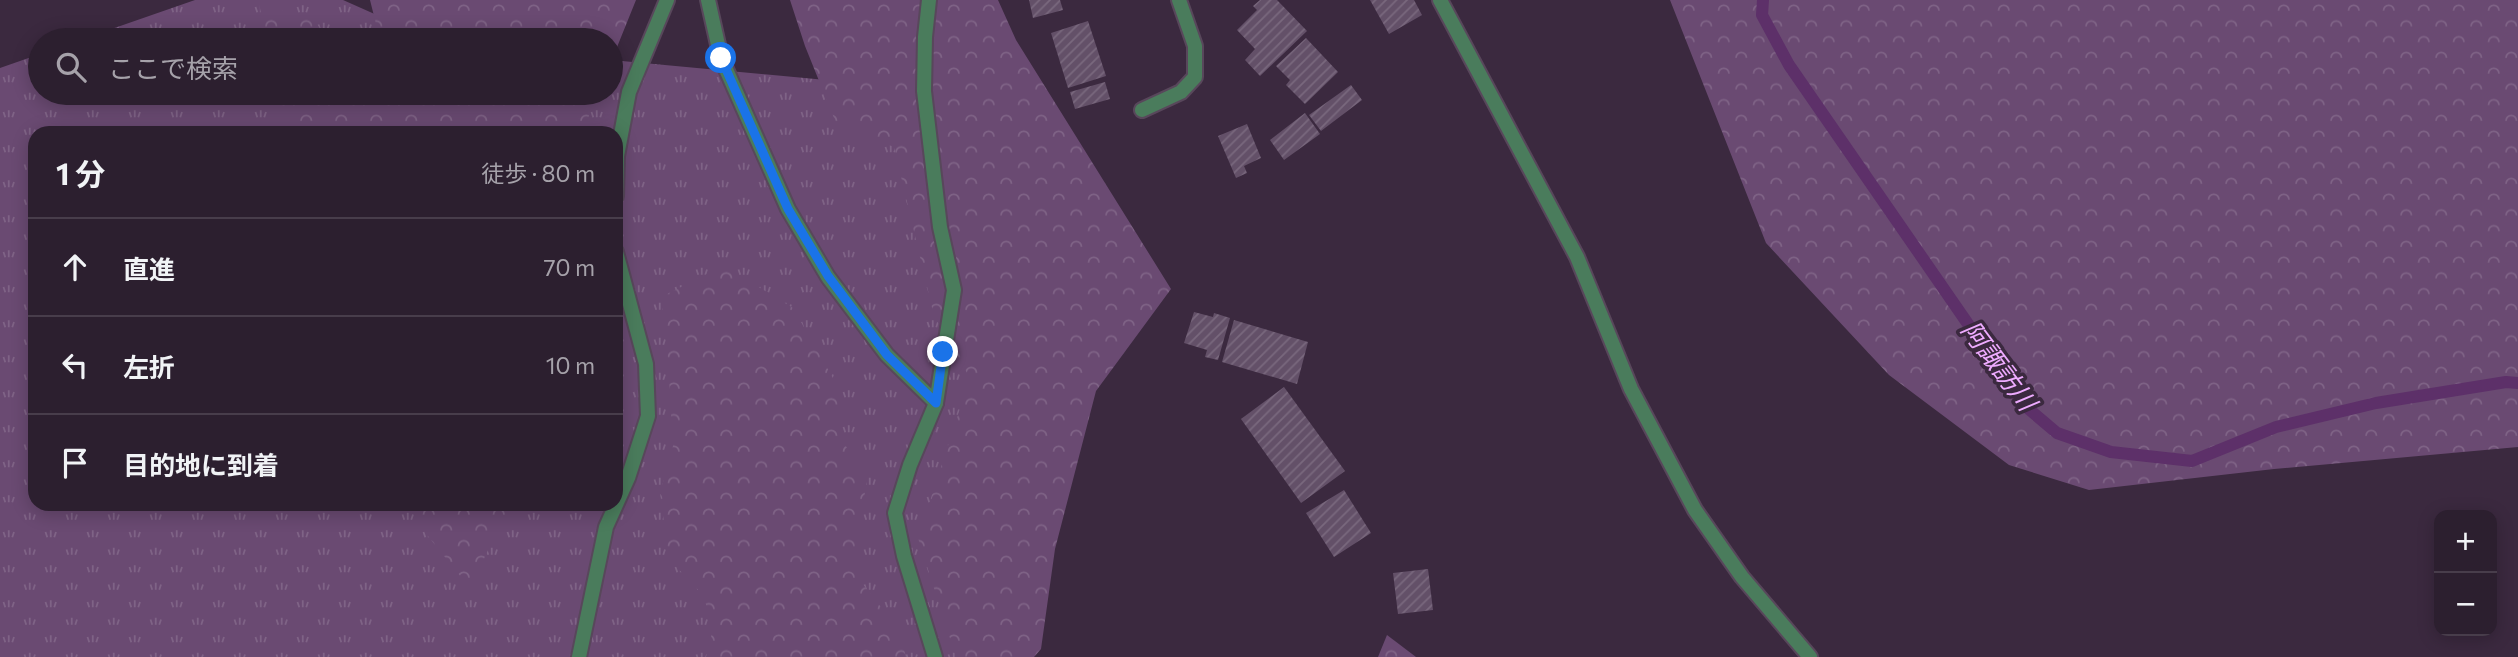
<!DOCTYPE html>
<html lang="ja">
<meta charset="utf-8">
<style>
:root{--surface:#2c1f2f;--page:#342737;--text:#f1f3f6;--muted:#a6a2aa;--line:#483d4b}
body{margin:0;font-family:Commissioner,"Noto Sans JP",sans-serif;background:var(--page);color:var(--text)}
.controls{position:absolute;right:21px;bottom:21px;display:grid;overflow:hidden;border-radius:14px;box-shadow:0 4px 18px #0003}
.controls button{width:63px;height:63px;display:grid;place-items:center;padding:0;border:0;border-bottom:2px solid var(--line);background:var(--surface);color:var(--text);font:35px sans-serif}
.stop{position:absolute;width:21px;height:21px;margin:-16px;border:5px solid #1a73e8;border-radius:50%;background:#fff}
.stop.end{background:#1a73e8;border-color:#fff;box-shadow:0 2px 7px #0008}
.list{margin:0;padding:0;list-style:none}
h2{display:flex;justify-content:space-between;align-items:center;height:91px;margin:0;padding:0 28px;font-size:30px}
h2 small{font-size:23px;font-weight:400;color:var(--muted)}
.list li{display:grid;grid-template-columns:46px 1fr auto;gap:21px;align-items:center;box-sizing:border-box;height:98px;padding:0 28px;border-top:2px solid var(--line)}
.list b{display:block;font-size:26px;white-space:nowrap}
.list em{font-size:23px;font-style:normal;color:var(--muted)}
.icon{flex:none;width:38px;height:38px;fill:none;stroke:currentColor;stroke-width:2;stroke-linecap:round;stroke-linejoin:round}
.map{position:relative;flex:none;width:2518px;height:657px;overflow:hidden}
.search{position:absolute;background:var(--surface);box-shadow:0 4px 18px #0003;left:28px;top:28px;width:595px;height:77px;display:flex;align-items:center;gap:18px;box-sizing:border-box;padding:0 24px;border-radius:38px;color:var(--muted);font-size:26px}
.panel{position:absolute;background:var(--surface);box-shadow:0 4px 18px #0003;left:28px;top:126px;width:595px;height:385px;border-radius:21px}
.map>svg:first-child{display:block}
.grass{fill:url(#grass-tufts);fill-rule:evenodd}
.forest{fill:url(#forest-crowns)}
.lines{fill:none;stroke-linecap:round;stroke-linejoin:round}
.stream{stroke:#5d3069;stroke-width:12}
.building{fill:url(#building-hatch)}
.service-casing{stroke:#58475b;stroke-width:18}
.minor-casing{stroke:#58475b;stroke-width:18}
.service{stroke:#4a7c5c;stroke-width:14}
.minor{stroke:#4a7c5c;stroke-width:14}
.route{stroke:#1a73e8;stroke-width:9}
.labels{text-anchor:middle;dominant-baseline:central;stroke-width:7;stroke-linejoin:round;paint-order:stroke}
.water-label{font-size:26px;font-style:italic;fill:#eeabff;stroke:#3b293f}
</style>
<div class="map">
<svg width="2518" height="657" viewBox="0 0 2518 657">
<defs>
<pattern id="grass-tufts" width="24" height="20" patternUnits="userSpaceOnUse" patternTransform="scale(1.75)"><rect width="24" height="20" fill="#6a4a72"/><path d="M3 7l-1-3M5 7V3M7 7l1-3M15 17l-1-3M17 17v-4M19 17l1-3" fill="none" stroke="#7f6386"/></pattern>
<pattern id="forest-crowns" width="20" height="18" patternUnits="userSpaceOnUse" patternTransform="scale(1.75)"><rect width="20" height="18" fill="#6a4a72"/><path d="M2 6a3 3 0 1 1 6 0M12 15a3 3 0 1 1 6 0" fill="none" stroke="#7f6386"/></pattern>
<pattern id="building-hatch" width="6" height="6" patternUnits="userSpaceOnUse" patternTransform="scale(1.75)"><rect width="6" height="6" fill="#635068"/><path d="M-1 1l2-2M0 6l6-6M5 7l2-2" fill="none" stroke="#79687d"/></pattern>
</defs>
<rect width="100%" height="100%" fill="#3b293f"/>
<!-- grass -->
<g class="grass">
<polygon points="195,0 343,0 433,40 80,40"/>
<path d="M40 54V93H611V60L975 94 1025 657H0V68ZM35 133H616V504H35Z"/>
</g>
<!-- forest -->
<g class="forest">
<polygon points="370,0 636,0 611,62 611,40 380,40"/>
<polygon points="790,0 998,0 1016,40 1171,289 1096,391 1055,549 1041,649 1034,657 956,657 918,538 970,378 934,316 894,147 836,123 805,46"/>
<polygon points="1670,0 2518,0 2518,447 2274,469 2089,490 2009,465 1889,375 1766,243"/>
<polygon points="259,4 314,20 328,40 267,40"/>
<polygon points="277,93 363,93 368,99 393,93 598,93 582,133 285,133"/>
<polygon points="728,268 793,308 838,387 841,438 867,481 855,551 858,578 899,630 906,657 706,657 714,625 702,594 669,559 660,493 673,446 668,360 661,297 707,274"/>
<polygon points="416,504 510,504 470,588 419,525"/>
<polygon points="1387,635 1416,657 1378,657"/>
</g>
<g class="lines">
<!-- stream -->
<polyline class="stream" points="1763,0 1762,15 1789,65 2024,405 2057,433 2111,452 2192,461 2276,427 2376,403 2506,382 2518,383"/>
</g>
<!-- building -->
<g class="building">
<polygon points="1029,0 1060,0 1063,10 1033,18"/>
<polygon points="1260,0 1277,0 1307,31 1260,76 1245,60 1255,49 1237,30 1257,10 1253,6"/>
<polygon points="1370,0 1414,0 1422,15 1389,34"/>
<polygon points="1088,21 1106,76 1068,88 1051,33"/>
<polygon points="1306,38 1338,72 1305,104 1286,85 1290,80 1276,66"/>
<polygon points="1105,82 1110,99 1075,109 1070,92"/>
<polygon points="1351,85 1362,100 1321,131 1309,115"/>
<polygon points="1305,113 1320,134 1284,160 1270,140"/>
<polygon points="1247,124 1261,158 1244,166 1247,173 1236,178 1218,136"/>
<polygon points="1194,312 1213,317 1214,313 1230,318 1218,360 1205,357 1207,350 1184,343"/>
<polygon points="1234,320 1308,342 1297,384 1222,362"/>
<polygon points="1284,387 1345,471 1301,503 1241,419"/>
<polygon points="1344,490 1371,533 1334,557 1306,513"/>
<polygon points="1428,569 1433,610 1398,614 1393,573"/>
</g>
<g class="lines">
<defs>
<polyline id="service" points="1142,110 1181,92 1195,77 1195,46 1179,0"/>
<g id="minor">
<polyline points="708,0 721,58 788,209 828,277 887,355 936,403"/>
<polyline points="929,0 925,37 924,91 940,227 954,290 936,403 910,465 895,513 904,556 935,657"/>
<polyline points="1440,0 1577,257 1631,389 1695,510 1742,577 1810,657"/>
<polyline points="616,196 617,156 629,92 667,0"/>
<polyline points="579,657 606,527 628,478 648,416 646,364 616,252"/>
</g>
</defs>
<!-- service casing -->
<use href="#service" class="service-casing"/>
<!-- minor casing -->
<use href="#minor" class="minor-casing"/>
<!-- service -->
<use href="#service" class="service"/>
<!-- minor -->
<use href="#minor" class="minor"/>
</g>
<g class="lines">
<!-- route -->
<polyline class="route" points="721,58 788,209 828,276 887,355 936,403 943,352"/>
</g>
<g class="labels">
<!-- water labels -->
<g class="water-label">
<text transform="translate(2000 365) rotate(53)">阿諏訪川</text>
</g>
</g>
</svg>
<div class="controls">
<button>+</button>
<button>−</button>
</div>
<div class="stop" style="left:721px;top:58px"></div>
<div class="stop end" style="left:943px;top:352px"></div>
<div class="search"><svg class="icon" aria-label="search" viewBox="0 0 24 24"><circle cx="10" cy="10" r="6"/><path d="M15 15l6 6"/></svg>ここで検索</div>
<section class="panel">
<h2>1 分<small>徒歩 · 80 m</small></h2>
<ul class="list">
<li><svg class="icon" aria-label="ahead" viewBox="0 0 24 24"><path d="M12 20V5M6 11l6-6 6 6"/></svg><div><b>直進</b></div><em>70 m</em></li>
<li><svg class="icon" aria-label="left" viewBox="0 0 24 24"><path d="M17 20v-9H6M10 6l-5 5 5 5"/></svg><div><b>左折</b></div><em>10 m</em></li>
<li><svg class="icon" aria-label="arrive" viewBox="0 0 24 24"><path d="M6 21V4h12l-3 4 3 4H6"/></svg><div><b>目的地に到着</b></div></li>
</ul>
</section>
</div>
